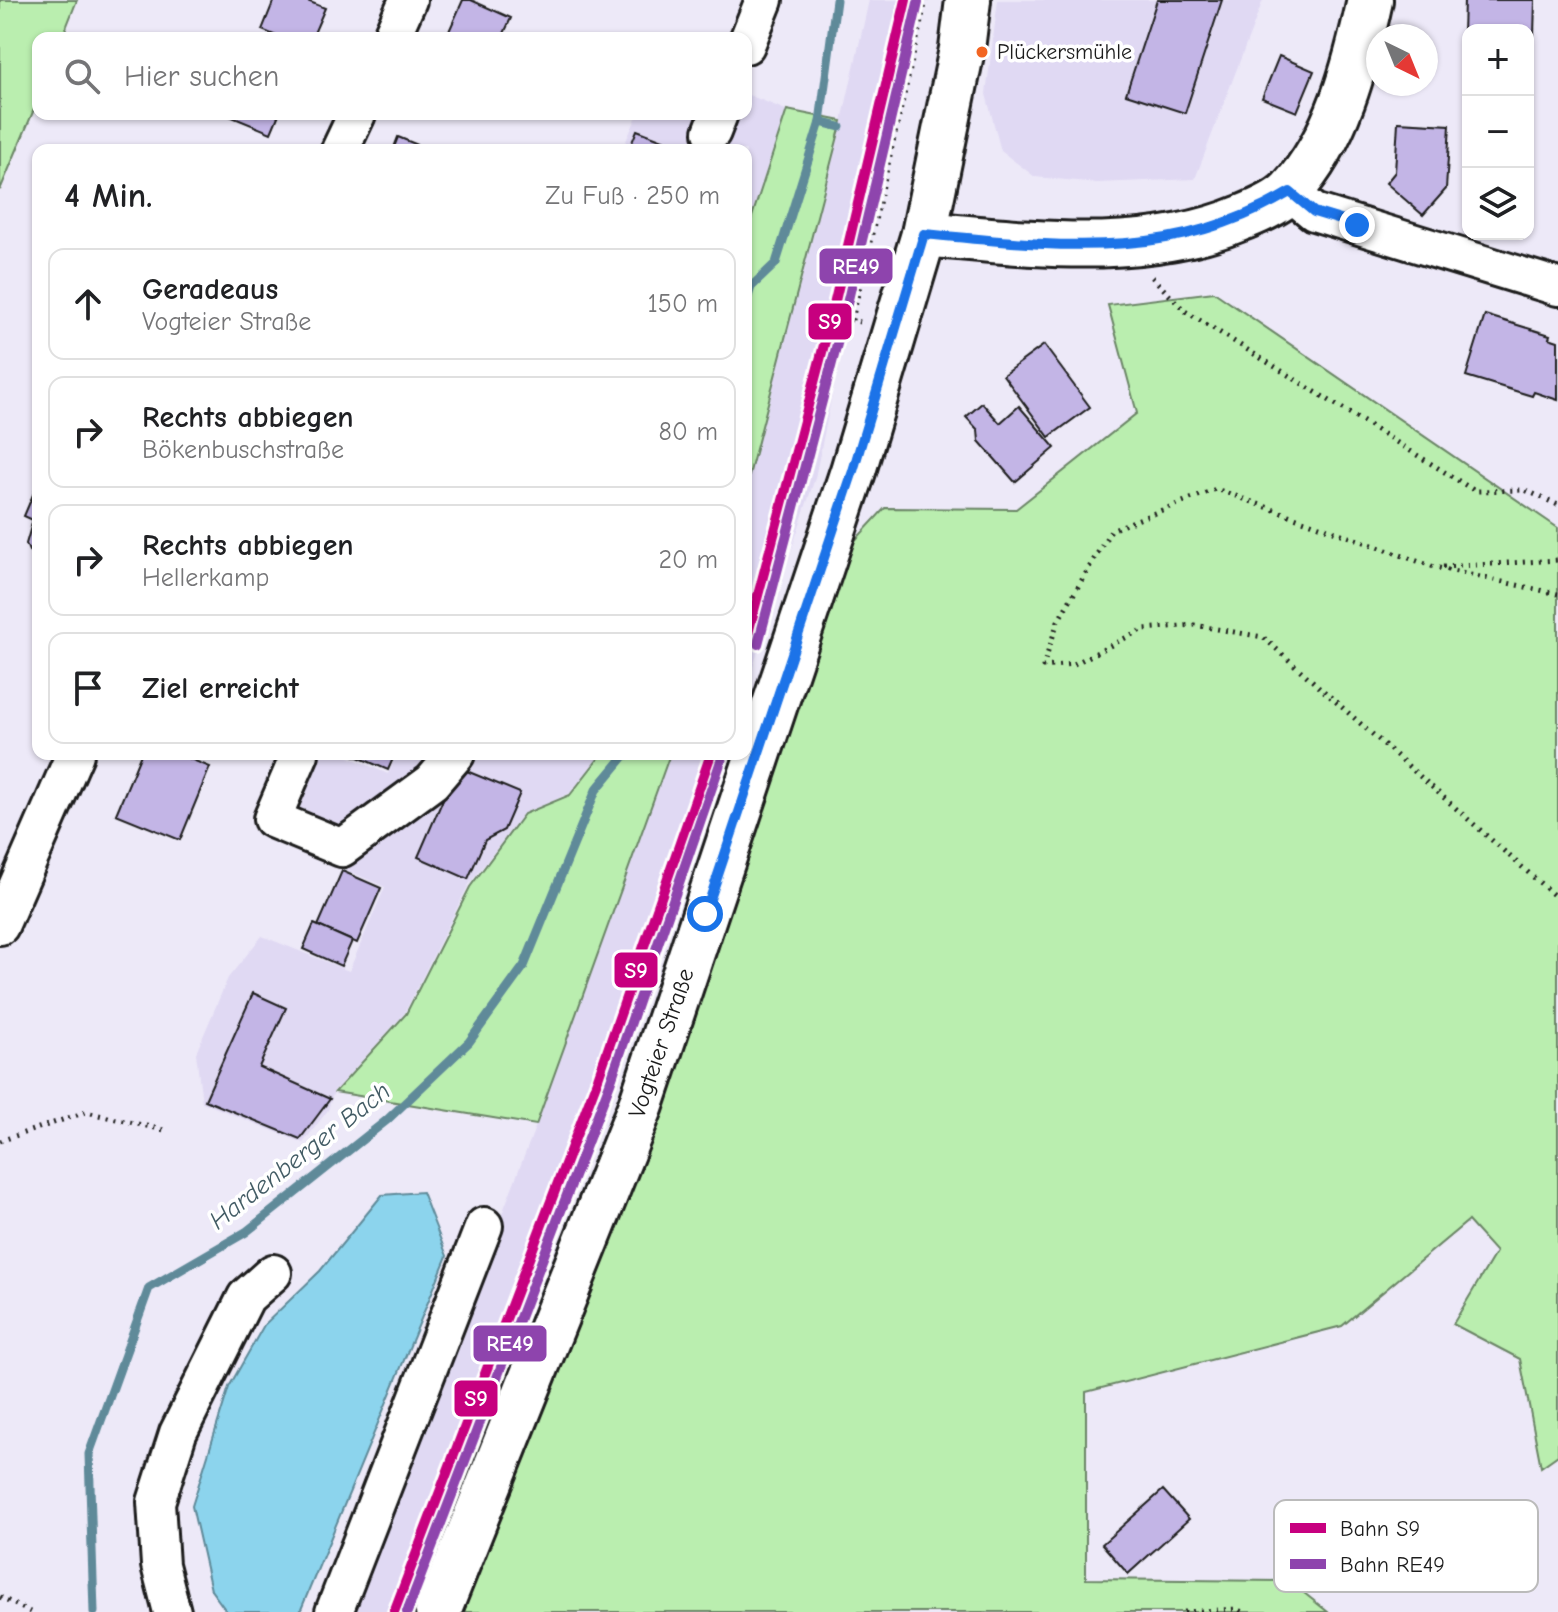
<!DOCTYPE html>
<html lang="de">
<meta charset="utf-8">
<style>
:root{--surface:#fff;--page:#f6f6f6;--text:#202124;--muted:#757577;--line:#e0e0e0}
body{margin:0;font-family:"Comic Neue",sans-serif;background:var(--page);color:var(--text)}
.controls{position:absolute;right:24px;top:24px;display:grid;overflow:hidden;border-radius:16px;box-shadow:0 2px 6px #0004}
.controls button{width:72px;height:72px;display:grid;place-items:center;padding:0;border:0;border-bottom:2px solid var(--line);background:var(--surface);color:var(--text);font:40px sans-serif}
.compass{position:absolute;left:1366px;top:24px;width:72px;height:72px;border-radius:50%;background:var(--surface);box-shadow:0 2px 6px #0004;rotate:137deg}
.stop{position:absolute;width:24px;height:24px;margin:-18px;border:6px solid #1a73e8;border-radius:50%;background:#fff}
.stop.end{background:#1a73e8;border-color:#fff;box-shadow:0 2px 8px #0008}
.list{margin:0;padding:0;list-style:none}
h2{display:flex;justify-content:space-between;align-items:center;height:104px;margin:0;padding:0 32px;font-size:34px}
h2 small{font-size:26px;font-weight:400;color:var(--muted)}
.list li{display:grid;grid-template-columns:52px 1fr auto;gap:24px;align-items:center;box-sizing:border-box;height:112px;margin:0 16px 16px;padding:0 16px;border:2px solid var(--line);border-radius:16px}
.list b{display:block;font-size:30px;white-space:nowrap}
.list p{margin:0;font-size:26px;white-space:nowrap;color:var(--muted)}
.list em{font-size:26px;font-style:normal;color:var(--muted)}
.icon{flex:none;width:44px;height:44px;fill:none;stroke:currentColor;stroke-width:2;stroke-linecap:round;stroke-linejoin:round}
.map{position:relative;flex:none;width:1558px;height:1612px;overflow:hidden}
.search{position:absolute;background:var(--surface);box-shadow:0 2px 6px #0004;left:32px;top:32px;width:720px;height:88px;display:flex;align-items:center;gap:20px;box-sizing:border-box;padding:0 28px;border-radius:16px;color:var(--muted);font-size:30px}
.panel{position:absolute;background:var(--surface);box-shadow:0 2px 6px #0004;left:32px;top:144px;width:720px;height:616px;border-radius:16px}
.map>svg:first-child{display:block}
.built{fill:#e0d9f3}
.green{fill:#baeeaf;stroke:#6b8566;stroke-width:2}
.water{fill:#8cd4ed;stroke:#5f8a99;stroke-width:2}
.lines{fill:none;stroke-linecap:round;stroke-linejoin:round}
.stream{stroke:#5f8a99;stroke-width:9}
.building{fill:#c3b5e6;stroke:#1c1c1c;stroke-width:2}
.minor-casing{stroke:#1c1c1c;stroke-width:42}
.major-casing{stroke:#1c1c1c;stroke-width:50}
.path{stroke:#1c1c1c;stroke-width:5;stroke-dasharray:2 6;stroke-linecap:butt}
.minor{stroke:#fff;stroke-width:36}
.major{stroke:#fff;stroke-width:44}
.rail-1-casing{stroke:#fff;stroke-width:16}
.rail-2-casing{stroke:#fff;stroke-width:16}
.rail-1{stroke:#c7007f;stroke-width:10}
.rail-2{stroke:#8e44ad;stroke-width:10}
.route{stroke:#1a73e8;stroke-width:10}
.bus-dot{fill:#f26522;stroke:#fff;stroke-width:3}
.labels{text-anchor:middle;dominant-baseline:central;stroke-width:7;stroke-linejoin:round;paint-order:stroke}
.bus-label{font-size:22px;fill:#1c1c1c;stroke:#fff;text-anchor:start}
.street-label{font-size:24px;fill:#1c1c1c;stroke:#fff}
.water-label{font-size:26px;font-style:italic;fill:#435c65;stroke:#fff}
.key{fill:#fff;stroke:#bbb;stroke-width:2}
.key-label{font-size:22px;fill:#1c1c1c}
.line-badge{stroke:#fff;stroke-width:3}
.badge-label{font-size:22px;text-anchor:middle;font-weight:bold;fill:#fff}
</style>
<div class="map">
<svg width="1558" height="1612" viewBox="0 0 1558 1612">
<rect width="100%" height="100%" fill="#ede9f8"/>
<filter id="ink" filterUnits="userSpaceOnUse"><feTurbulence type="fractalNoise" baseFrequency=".0125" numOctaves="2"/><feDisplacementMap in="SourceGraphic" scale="16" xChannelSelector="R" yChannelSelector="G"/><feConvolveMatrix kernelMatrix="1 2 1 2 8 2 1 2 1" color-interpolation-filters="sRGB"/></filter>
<g filter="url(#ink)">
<!-- built -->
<g class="built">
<polygon points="869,0 913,0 815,478 746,688 746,487 842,121"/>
<polygon points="998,0 1263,0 1195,179 1097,183 1035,177 1001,151 986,94"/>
<polygon points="746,94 786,110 746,232 746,150 622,150 638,114 746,114"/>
<polygon points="286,754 342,754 388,774 397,754 601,754 570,793 522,815 468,886 404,1014 334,1091 328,1110 303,1143 202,1102 196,1053 228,978 262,936 349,971 385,887 256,831"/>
<polygon points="670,754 724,754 699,836 588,1144 405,1612 350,1612 536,1125"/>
</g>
<!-- green -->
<g class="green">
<polygon points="0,0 77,0 62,38 38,38 38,100 0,190"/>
<polygon points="787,110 842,121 746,487 746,235"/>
<polygon points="1214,292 1558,528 1558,1455 1541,1467 1520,1359 1453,1324 1496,1252 1468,1221 1342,1326 1086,1392 1086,1579 1289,1581 1328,1612 458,1612 848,548 885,508 1016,509 1137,413 1108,305"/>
<polygon points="602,754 670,754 536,1125 335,1092 406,1014 470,887 524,814 570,795"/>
</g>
<!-- water -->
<polygon class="water" points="422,1192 447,1256 300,1612 227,1612 211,1590 192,1506 229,1387 264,1325 320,1271 382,1195"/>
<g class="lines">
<!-- stream -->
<g class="stream">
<polyline points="820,122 840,127"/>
<polyline points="746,303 751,287 776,263 820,122 836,0"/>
<polyline points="94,1612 89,1454 149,1288 246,1232 387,1120 469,1042 524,966 596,790 626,754"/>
</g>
</g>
<!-- building -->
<g class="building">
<polygon points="274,0 305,0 325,8 312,38 281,38 262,30"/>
<polygon points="463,0 471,0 511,18 502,38 446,38"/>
<polygon points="1157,0 1222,0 1185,113 1126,94"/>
<polygon points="1464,0 1535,0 1534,36 1528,36 1528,30 1468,30 1468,34 1463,34"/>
<polygon points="1279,56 1314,71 1297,112 1262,98"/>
<polygon points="225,114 279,114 271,133"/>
<polygon points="1398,122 1450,125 1446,189 1423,215 1386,183 1395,172"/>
<polygon points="637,130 689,150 629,150"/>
<polygon points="398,137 430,150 393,150"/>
<polygon points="1485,315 1550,335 1549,338 1558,341 1558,400 1534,392 1532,396 1466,376"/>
<polygon points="1044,345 1090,407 1049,437 1003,375"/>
<polygon points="982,403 1000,423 1019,406 1055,448 1015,482 979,441 978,430 966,417"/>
<polygon points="38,483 38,556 29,551 26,544 33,520 24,516"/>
<polygon points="141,754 192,754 190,759 210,767 180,840 116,814"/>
<polygon points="351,754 395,754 388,770"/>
<polygon points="457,767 520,793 504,830 485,840 468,879 418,857"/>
<polygon points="342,871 381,888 357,943 318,926"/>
<polygon points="314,924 352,941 341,966 303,949"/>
<polygon points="253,993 286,1008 259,1067 330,1099 300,1139 205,1100"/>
<polygon points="1163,1490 1189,1519 1128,1574 1102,1544"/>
</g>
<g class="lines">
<defs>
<g id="minor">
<polyline points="391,38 408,0"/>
<polyline points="746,45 764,0"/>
<polyline points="712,132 719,114"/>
<polyline points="340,150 357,114"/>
<polyline points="1290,192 1314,212 1558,287"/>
<polyline points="300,754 272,819 342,848 432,782 456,754"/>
<polyline points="0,926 75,754"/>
<polyline points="172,1612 160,1565 156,1502 178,1433 246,1297 273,1273"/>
<polyline points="334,1612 484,1226"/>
</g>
<g id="major">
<path d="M924 234C1030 243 1143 259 1244 217 1259 211 1280 202 1291 190 1337 140 1356 65 1370 0"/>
<polyline points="438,1612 641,1105 853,471 924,234 962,49 968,0"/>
</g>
</defs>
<!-- minor casing -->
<use href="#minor" class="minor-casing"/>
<!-- major casing -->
<use href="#major" class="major-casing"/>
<!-- path -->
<g class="path">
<polyline points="1152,277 1185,311 1475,491 1525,490 1558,505"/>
<polyline points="860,322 852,320 926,0"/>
<polyline points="1443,567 1558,560"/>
<polyline points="1558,594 1434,567 1216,489 1111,530 1058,621 1043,667 1074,664 1143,629 1194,625 1263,637 1558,899"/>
<polyline points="0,1141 86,1112 168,1131"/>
<polyline points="0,1597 30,1612"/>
<polyline points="1184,1612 1237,1609 1242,1612"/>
</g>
<!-- minor -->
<use href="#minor" class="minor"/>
<!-- major -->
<use href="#major" class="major"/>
<defs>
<g id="rail-1">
<polyline points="746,641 830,322 906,0"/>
<polyline points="394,1612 598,1078 711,754"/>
</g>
<g id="rail-2">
<polyline points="758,644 842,325 918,3"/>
<polyline points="407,1612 610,1083 722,758"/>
</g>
</defs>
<!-- rail-1 casing -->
<use href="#rail-1" class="rail-1-casing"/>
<!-- rail-2 casing -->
<use href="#rail-2" class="rail-2-casing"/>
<!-- rail-1 -->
<use href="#rail-1" class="rail-1"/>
<!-- rail-2 -->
<use href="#rail-2" class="rail-2"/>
</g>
</g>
<g class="lines" filter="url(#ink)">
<!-- route -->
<path class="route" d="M705 914 853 471 924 234C1055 246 1172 263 1290 192L1314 212 1357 225"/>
</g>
<!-- markers -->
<circle class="bus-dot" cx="982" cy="52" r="7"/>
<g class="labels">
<!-- bus labels -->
<g class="bus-label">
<text x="997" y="52">Plückersmühle</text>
</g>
<!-- street labels -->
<g class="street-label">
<text transform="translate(661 1043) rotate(-71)">Vogteier Straße</text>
</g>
<!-- water labels -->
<g class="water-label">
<text transform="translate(300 1156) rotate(-38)">Hardenberger Bach</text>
</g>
</g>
<!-- legend -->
<rect x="1274" y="1500" width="264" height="92" rx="12" class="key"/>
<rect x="1290" y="1523" width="36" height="10" fill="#c7007f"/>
<rect x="1290" y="1559" width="36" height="10" fill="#8e44ad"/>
<g class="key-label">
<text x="1340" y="1536">Bahn S9</text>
<text x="1340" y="1572">Bahn RE49</text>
</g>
<g class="line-badge">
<rect x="818" y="247" width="76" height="38" rx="8" fill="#8e44ad"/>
<rect x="807" y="302" width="46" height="39" rx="8" fill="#c7007f"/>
<rect x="613" y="951" width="46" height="38" rx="8" fill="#c7007f"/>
<rect x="472" y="1324" width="76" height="39" rx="8" fill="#8e44ad"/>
<rect x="453" y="1379" width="46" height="39" rx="8" fill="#c7007f"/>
</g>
<g class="badge-label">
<text x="856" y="274">RE49</text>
<text x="830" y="329">S9</text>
<text x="636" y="978">S9</text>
<text x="510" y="1351">RE49</text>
<text x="476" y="1406">S9</text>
</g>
</svg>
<div class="controls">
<button>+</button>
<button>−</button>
<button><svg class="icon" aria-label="layers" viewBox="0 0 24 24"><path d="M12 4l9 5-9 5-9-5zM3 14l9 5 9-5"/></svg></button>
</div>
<svg class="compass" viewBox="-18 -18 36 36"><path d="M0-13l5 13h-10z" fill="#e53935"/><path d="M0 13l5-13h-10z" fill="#757577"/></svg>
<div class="stop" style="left:705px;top:914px"></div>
<div class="stop end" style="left:1357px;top:225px"></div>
<div class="search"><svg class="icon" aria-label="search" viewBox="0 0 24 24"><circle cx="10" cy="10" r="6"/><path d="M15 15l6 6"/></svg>Hier suchen</div>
<section class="panel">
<h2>4 Min.<small>Zu Fuß · 250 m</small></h2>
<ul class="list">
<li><svg class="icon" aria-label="ahead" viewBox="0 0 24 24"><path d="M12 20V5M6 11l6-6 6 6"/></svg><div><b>Geradeaus</b><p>Vogteier Straße</p></div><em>150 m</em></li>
<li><svg class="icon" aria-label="right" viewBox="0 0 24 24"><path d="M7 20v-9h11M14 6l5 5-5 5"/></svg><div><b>Rechts abbiegen</b><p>Bökenbuschstraße</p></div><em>80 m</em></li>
<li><svg class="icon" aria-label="right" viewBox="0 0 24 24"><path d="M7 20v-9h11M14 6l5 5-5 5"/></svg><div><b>Rechts abbiegen</b><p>Hellerkamp</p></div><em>20 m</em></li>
<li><svg class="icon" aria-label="arrive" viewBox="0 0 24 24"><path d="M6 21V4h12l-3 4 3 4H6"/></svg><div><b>Ziel erreicht</b></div></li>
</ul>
</section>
</div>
